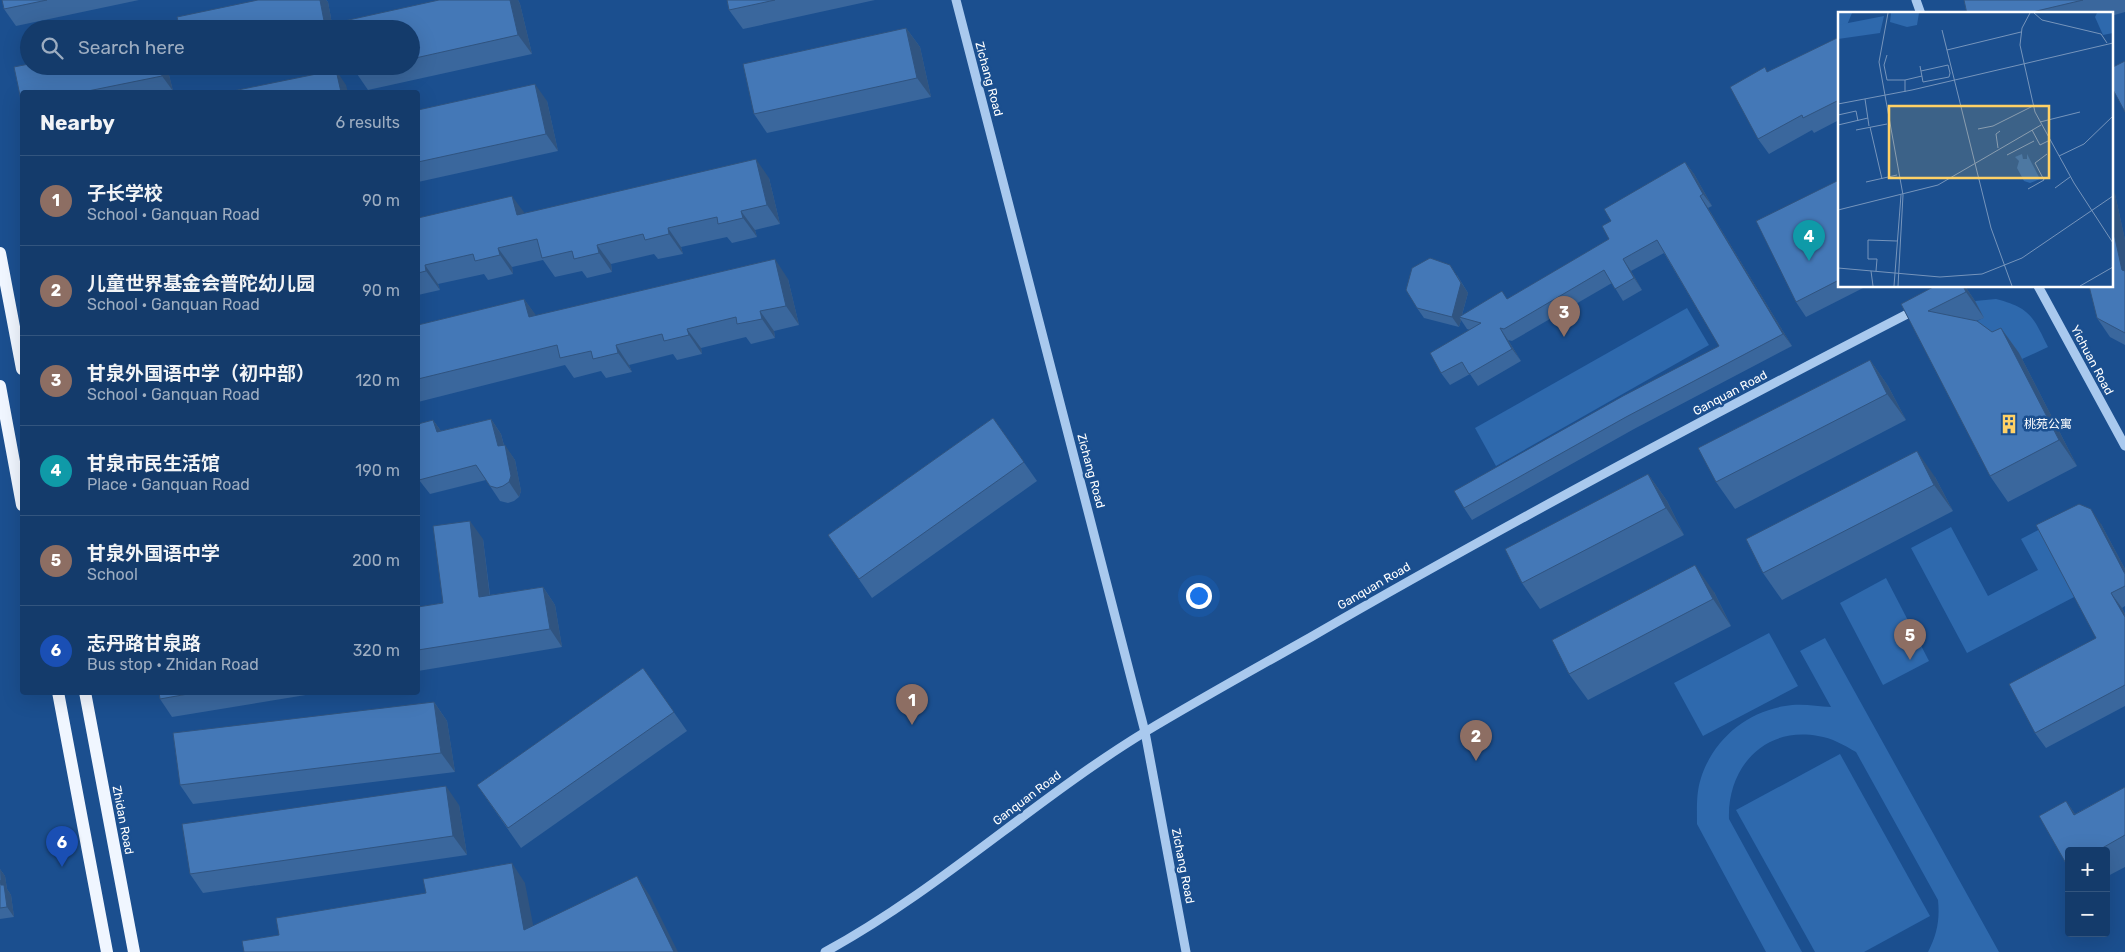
<!DOCTYPE html>
<meta charset="utf-8">
<style>
:root{--surface:#143b6b;--page:#214673;--text:#f1f3f6;--muted:#9dadc1;--line:#33557e;--accent:#ffd166}
body{margin:0;font-family:Rubik,"Noto Sans SC",sans-serif;background:var(--page);color:var(--text)}
.controls{position:absolute;right:15px;bottom:15px;display:grid;overflow:hidden;border-radius:5px;box-shadow:0 5px 20px #0002}
.controls button{width:45px;height:45px;display:grid;place-items:center;padding:0;border:0;border-bottom:1px solid var(--line);background:var(--surface);color:var(--text);font:25px sans-serif}
.you{position:absolute;left:1198px;top:595px;width:18px;height:18px;margin:-12px;border:4px solid #fff;border-radius:50%;background:#1a73e8;box-shadow:0 0 0 8px #1a73e833}
.badge{display:grid;place-items:center;width:32px;height:32px;border-radius:50%;background:var(--accent);color:#fff;font-size:16px;font-weight:700}
.pin{position:absolute;translate:-50% -41px;filter:drop-shadow(0 1px 2px #0008)}
.pin::after{content:'';position:absolute;top:26px;width:18px;height:15px;background:inherit;clip-path:polygon(0 0,100% 0,50% 100%)}
.list{margin:0;padding:0;list-style:none}
h2{display:flex;justify-content:space-between;align-items:center;height:65px;margin:0;padding:0 20px;font-size:21px}
h2 small{font-size:16px;font-weight:400;color:var(--muted)}
.list li{display:grid;grid-template-columns:32px 1fr auto;gap:15px;align-items:center;box-sizing:border-box;height:90px;padding:0 20px;border-top:1px solid var(--line)}
.list b{display:block;font-size:19px;white-space:nowrap}
.list p{margin:0;font-size:16px;white-space:nowrap;color:var(--muted)}
.list em{font-size:16px;font-style:normal;color:var(--muted)}
.icon{flex:none;width:28px;height:28px;fill:none;stroke:currentColor;stroke-width:2;stroke-linecap:round;stroke-linejoin:round}
.map{position:relative;flex:none;width:2125px;height:952px;overflow:hidden}
.search{position:absolute;background:var(--surface);box-shadow:0 5px 20px #0002;left:20px;top:20px;width:400px;height:55px;display:flex;align-items:center;gap:12px;box-sizing:border-box;padding:0 18px;border-radius:28px;color:var(--muted);font-size:19px}
.panel{position:absolute;background:var(--surface);box-shadow:0 5px 20px #0002;left:20px;top:90px;width:400px;height:605px;border-radius:5px}
.map>svg:first-child{display:block}
.green{fill:#2e69ad}
.lines{fill:none;stroke-linecap:round;stroke-linejoin:round}
.minor{stroke:#a9c9ee;stroke-width:9}
.major{stroke:#f0f6ff;stroke-width:12}
.wall{fill:#3a679d}
.shaded-wall{fill:#305480}
.building{fill:#4478b7;stroke:#305480}
.labels{text-anchor:middle;dominant-baseline:central;stroke-width:5;stroke-linejoin:round;paint-order:stroke}
.street-label{font-size:12px;fill:#fff;stroke:#1b4f8f}
.poi-label{font-size:12px;fill:#fff;stroke:#1b4f8f;text-anchor:start}
.inset-road{fill:none;stroke:#7695bc;stroke-width:1}
.view{fill:#ffd166;fill-opacity:0.15;stroke:#ffd166;stroke-width:2.5}
.inset-edge{fill:none;stroke:#fff;stroke-width:2.5}
</style>
<div class="map">
<svg width="2125" height="952" viewBox="0 0 2125 952">
<rect width="100%" height="100%" fill="#1b4f8f"/>
<!-- green -->
<g class="green">
<path d="M1996 299C2031 308 2033 317 2048 347L2022 359 1928 346 1983 318 1975 301Z"/>
<polygon points="1687,308 1709,345 1496,466 1475,428"/>
<polygon points="2079,509 2076,596 1967,653 1911,548 1951,527 1988,596 2038,570 2021,539"/>
<polygon points="1886,578 1929,661 1883,685 1840,603"/>
<polygon points="1769,633 1798,686 1703,736 1674,683"/>
<path d="M1825 638 1999 952H1928C1937 934 1940 920 1938 900L1856 752C1844 745 1832 738 1818 736 1764 726 1727 768 1729 819L1802 952H1766L1697 824C1697 809 1696 793 1701 778 1713 740 1746 712 1785 706 1800 703 1816 706 1831 707L1800 651Z"/>
<polygon points="1840,754 1930,916 1864,952 1815,952 1736,810"/>
</g>
<g class="lines">
<!-- minor -->
<g class="minor">
<polyline points="956,0 1145,732 1186,952"/>
<polyline points="1916,0 1921,14"/>
<polyline points="2038,286 2125,446"/>
<path d="M825 952C939 890 1035 799 1145 732 1200 699 1256 668 1311 637 1510 522 1713 414 1917 309"/>
</g>
<!-- major -->
<g class="major">
<polyline points="0,253 22,369"/>
<polyline points="0,386 22,505"/>
<polyline points="58,692 107,952"/>
<polyline points="85,692 134,952"/>
</g>
</g>
<!-- wall -->
<g class="wall">
<polygon points="2,0 139,0 16,26 4,9"/>
<polygon points="258,0 326,0 328,2 333,29 180,29"/>
<polygon points="439,0 518,0 520,4 532,54 368,90 355,71 354,66 411,66 411,29"/>
<polygon points="727,0 875,0 743,29 729,10"/>
<polygon points="1964,0 2125,0 2125,12 2111,16 2111,14 1967,14"/>
<polygon points="906,28 920,47 931,97 767,133 754,114"/>
<polygon points="1839,37 1839,120 1814,133 1812,130 1769,154 1758,139 1768,72"/>
<polygon points="29,66 213,66 169,75 173,91 165,92 22,92"/>
<polygon points="547,101 558,151 418,182 418,110"/>
<polygon points="1685,162 1694,174 1712,206 1708,208 1792,346 1634,429 1472,520 1464,508 1719,346 1664,253 1631,271 1642,290 1623,301 1612,283 1512,341 1508,340 1521,361 1478,386 1470,374 1450,385 1441,373 1470,330 1467,329 1461,320 1459,327 1424,318 1417,308 1457,275 1468,293 1462,315 1508,299 1609,239 1611,221"/>
<polygon points="769,178 780,224 755,230 757,237 732,243 727,237 681,247 683,254 658,259 654,254 611,264 612,272 587,278 582,271 555,277 543,260 512,267 513,274 488,280 484,274 438,284 440,290 418,295 418,218 525,213"/>
<polygon points="1839,180 1839,286 1867,286 1806,317 1796,302"/>
<polygon points="2115,194 2125,240 2125,345 2110,337 2097,318"/>
<polygon points="788,279 799,325 774,331 775,338 751,344 746,337 701,348 702,354 677,360 673,354 629,365 632,372 606,378 601,371 574,378 565,365 418,402 418,325 524,299 536,316"/>
<polygon points="1965,286 1975,301 1984,318 1976,321 1992,332 2001,328 2019,353 2077,466 2008,502 1990,476 1901,304"/>
<polygon points="1870,360 1888,386 1906,420 1735,509 1716,482"/>
<polygon points="993,418 1037,481 872,598 828,535"/>
<polygon points="491,419 501,434 504,445 515,460 521,491 519,497 514,501 508,503 500,501 486,480 430,494 419,480 418,475 418,424 433,420 441,431"/>
<polygon points="1648,474 1667,501 1684,535 1540,609 1522,583"/>
<polygon points="1935,477 1953,511 1782,600 1763,573"/>
<polygon points="2101,524 2125,569 2125,606 2122,608 2125,614 2125,706 2046,748 2035,733 2096,638"/>
<polygon points="483,539 490,595 543,587 555,605 562,647 418,671 418,607 443,603"/>
<polygon points="1714,592 1731,626 1588,700 1569,674"/>
<polygon points="643,668 687,731 521,848 477,785"/>
<polygon points="159,692 324,692 172,717 160,699"/>
<polygon points="434,702 447,721 455,772 193,804 180,785"/>
<polygon points="2125,787 2125,867 2106,877 2106,851 2069,851 2069,868 2039,816 2066,801 2075,814"/>
<polygon points="459,805 467,855 203,893 190,874"/>
<polygon points="0,869 5,876 7,889 11,895 14,917 0,919"/>
</g>
<!-- shaded-wall -->
<g class="shaded-wall">
<polygon points="320,0 326,0 328,2 333,29 328,29 325,26"/>
<polygon points="510,0 518,0 520,4 532,54 518,35"/>
<polygon points="906,28 920,47 931,97 917,78"/>
<polygon points="160,66 163,66 169,75 173,91 162,76"/>
<polygon points="336,70 346,85 348,92 341,92"/>
<polygon points="535,84 547,101 558,151 546,134"/>
<polygon points="756,159 769,178 780,224 767,205"/>
<polygon points="1685,162 1694,174 1712,206 1703,194"/>
<polygon points="2111,188 2115,194 2125,240 2125,274 2122,270 2111,220"/>
<polygon points="512,196 526,215 517,215"/>
<polygon points="1700,196 1708,208 1792,346 1783,334"/>
<polygon points="741,211 755,230 757,237 743,218"/>
<polygon points="668,228 681,247 683,254 669,234"/>
<polygon points="597,245 611,264 612,272 599,253"/>
<polygon points="498,248 512,267 513,274 500,255"/>
<polygon points="775,259 788,279 799,325 786,306"/>
<polygon points="1623,259 1631,271 1642,290 1634,278"/>
<polygon points="425,265 438,284 440,290 426,271"/>
<polygon points="1450,265 1468,293 1461,318 1459,317 1461,320 1459,327 1452,317"/>
<polygon points="1963,286 1965,286 1975,301 1984,318 1966,292"/>
<polygon points="524,299 538,318 529,317"/>
<polygon points="760,311 774,331 775,338 762,319"/>
<polygon points="1500,328 1508,340 1521,361 1512,349"/>
<polygon points="2001,328 2019,353 2077,466 2059,440"/>
<polygon points="687,329 701,348 702,354 689,335"/>
<polygon points="616,345 629,365 632,372 618,353"/>
<polygon points="1870,360 1888,386 1906,420 1887,394"/>
<polygon points="491,419 501,434 507,458 505,445 515,460 521,491 519,497 509,482 498,446"/>
<polygon points="433,420 444,435 437,432"/>
<polygon points="1917,451 1935,477 1953,511 1934,485"/>
<polygon points="1648,474 1667,501 1684,535 1666,508"/>
<polygon points="2091,509 2101,524 2125,569 2125,574"/>
<polygon points="470,521 483,539 492,615 479,597"/>
<polygon points="1695,565 1714,592 1731,626 1713,599"/>
<polygon points="543,587 555,605 562,647 550,629"/>
<polygon points="2111,593 2122,608 2125,614 2125,617"/>
<polygon points="434,702 447,721 455,772 441,753"/>
<polygon points="446,786 459,805 467,855 453,836"/>
<polygon points="2066,801 2082,824 2074,815"/>
<polygon points="512,863 525,883 538,950 524,930"/>
<polygon points="0,869 5,876 7,889 11,895 14,917 7,907 1,885"/>
<polygon points="637,876 650,896 678,952 674,952"/>
</g>
<!-- building -->
<g class="building">
<polygon points="2,0 47,0 4,9"/>
<polygon points="258,0 320,0 325,26 311,29 180,29 177,17"/>
<polygon points="439,0 510,0 518,35 411,59 411,29 345,29 344,21"/>
<polygon points="727,0 775,0 729,10"/>
<polygon points="1964,0 2083,0 2024,14 1967,14"/>
<polygon points="906,28 917,78 754,114 743,64"/>
<polygon points="1839,37 1839,100 1803,118 1802,115 1758,139 1730,87 1765,67 1767,72"/>
<polygon points="2125,61 2125,112 2111,86 2111,68"/>
<polygon points="29,64 29,66 160,66 162,76 83,92 22,92 22,105 14,67"/>
<polygon points="354,66 377,66 355,71"/>
<polygon points="336,70 341,92 228,92"/>
<polygon points="535,84 546,134 418,162 418,110"/>
<polygon points="756,159 767,205 741,211 743,218 718,224 717,217 668,228 669,234 645,240 643,234 597,245 599,253 574,259 572,251 542,258 537,239 498,248 500,255 475,261 473,254 425,265 426,271 418,273 418,218 512,196 517,215"/>
<polygon points="1685,162 1703,194 1700,196 1783,334 1626,417 1464,508 1454,491 1623,396 1719,346 1657,240 1623,259 1634,278 1615,289 1604,270 1504,329 1500,328 1512,349 1469,374 1462,362 1441,373 1430,353 1481,323 1459,317 1502,291 1507,299 1609,239 1602,226 1611,221 1604,209"/>
<polygon points="1839,180 1839,280 1796,302 1756,221"/>
<polygon points="2111,220 2122,270 2125,271 2125,333 2097,318 2089,286 2111,286"/>
<polygon points="1430,258 1450,265 1461,283 1452,317 1417,308 1406,290 1412,268"/>
<polygon points="775,259 786,306 760,311 762,319 737,324 736,317 687,329 689,335 664,341 662,334 616,345 618,353 593,359 591,351 560,358 557,345 418,379 418,325 524,299 529,317"/>
<polygon points="1935,286 1963,286 1966,292 1928,311 1977,321 1992,332 2001,328 2059,440 1990,476 1901,304"/>
<polygon points="1870,360 1887,394 1716,482 1698,448"/>
<polygon points="993,418 1024,462 859,579 828,535"/>
<polygon points="491,419 498,446 505,445 511,476 509,482 503,486 497,488 490,486 476,465 419,480 418,472 418,424 433,420 437,432"/>
<polygon points="1917,451 1934,485 1763,573 1746,539"/>
<polygon points="1648,474 1666,508 1522,583 1505,549"/>
<polygon points="2079,504 2091,509 2125,574 2125,586 2111,593 2125,617 2125,685 2035,733 2009,684 2096,638 2036,525"/>
<polygon points="470,521 479,597 543,587 550,629 418,650 418,607 443,603 433,526"/>
<polygon points="1695,565 1713,599 1569,674 1552,640"/>
<polygon points="643,668 674,712 508,828 477,785"/>
<polygon points="159,692 199,692 160,699"/>
<polygon points="434,702 441,753 180,785 173,733"/>
<polygon points="446,786 453,836 190,874 182,824"/>
<polygon points="2125,787 2125,835 2097,851 2069,851 2069,866 2068,867 2039,816 2066,801 2074,815"/>
<polygon points="512,863 524,930 637,876 674,952 244,952 242,941 279,935 276,918 426,893 423,879"/>
<polygon points="0,880 1,885 4,885 7,907 0,908"/>
</g>
<!-- icons -->
<defs>
<symbol id="building-bare" viewBox="-9 -9 18 18"><path d="M-4-6H4V6H1V3H-1V6H-4ZM-2.5-4.3h1.7v1.8h-1.7ZM.8-4.3h1.7v1.8H.8ZM-2.5-1h1.7V.8h-1.7ZM.8-1h1.7V.8H.8Z" fill="#ffd166" stroke="#1b4f8f" stroke-width="2.5" paint-order="stroke"/></symbol>
</defs>
<g fill-rule="evenodd">
<use href="#building-bare" x="1995" y="410" width="28" height="28"/>
</g>
<g class="labels">
<!-- street labels -->
<g class="street-label">
<text transform="translate(989 79) rotate(75)">Zichang Road</text>
<text transform="translate(2092 360) rotate(62)">Yichuan Road</text>
<text transform="translate(1730 393) rotate(-28)">Ganquan Road</text>
<text transform="translate(1091 471) rotate(75)">Zichang Road</text>
<text transform="translate(1374 586) rotate(-30)">Ganquan Road</text>
<text transform="translate(1027 798) rotate(-37)">Ganquan Road</text>
<text transform="translate(123 820) rotate(79)">Zhidan Road</text>
<text transform="translate(1183 866) rotate(79)">Zichang Road</text>
</g>
<!-- poi labels -->
<g class="poi-label">
<text x="2024" y="424">桃苑公寓</text>
</g>
</g>
<!-- overview -->
<g transform="translate(1838 12)">
<rect width="275" height="275" fill="#1b4f8f"/>
<path d="M0 1H14L9 13H0ZM53 1H81L79 13 69 15 52 10ZM184 142 185 147H189V142L202 167 192 171 186 169 179 156 181 149 177 145Z" fill="#2e69ad"/>
<path d="M259 1H275V21L265 23 257 5ZM46 4 42 21 0 27V13Z" fill="#2e69ad"/>
<path class="inset-road" d="M50 1 41 50 65 183 60 274M192 1 184 16 182 33 197 100 236 171 275 231M196 1 204 8 263 22 269 31M104 18 153 216 174 274M109 38 183 20M49 43 46 53 49 68M82 54 85 70M83 59 110 53 112 61 111 65 85 70M49 68H67M67 80V68L84 64M27 87 31 114M0 92 74 78 275 31M0 103 18 99 20 109M202 110 242 100M0 113 30 106M32 115 44 167M140 117 155 114 195 94M18 118 49 112M194 118 202 133 212 128M160 136 158 122 162 119M169 143 196 129M221 144 246 132 275 104M28 170 59 163M217 176 232 165M190 177 206 168 197 151 209 142M0 198 100 173 203 113M0 256 102 265 144 262 184 246 275 184M33 259 35 274M38 259 39 247H30V228L59 229M56 274 63 183M242 274 275 255"/>
<path class="view" d="M51 94H211V166H51Z"/>
<rect width="275" height="275" class="inset-edge"/>
</g>
</svg>
<div class="controls">
<button>+</button>
<button>−</button>
</div>
<div class="you"></div>
<div class="pin badge" style="left:912px;top:725px;background:#8d6e63">1</div>
<div class="pin badge" style="left:1476px;top:761px;background:#8d6e63">2</div>
<div class="pin badge" style="left:1564px;top:337px;background:#8d6e63">3</div>
<div class="pin badge" style="left:1809px;top:261px;background:#0f9aa8">4</div>
<div class="pin badge" style="left:1910px;top:660px;background:#8d6e63">5</div>
<div class="pin badge" style="left:62px;top:867px;background:#1a4fb4">6</div>
<div class="search"><svg class="icon" aria-label="search" viewBox="0 0 24 24"><circle cx="10" cy="10" r="6"/><path d="M15 15l6 6"/></svg>Search here</div>
<section class="panel">
<h2>Nearby<small>6 results</small></h2>
<ul class="list">
<li><span class="badge" style="background:#8d6e63">1</span><div><b>子长学校</b><p>School · Ganquan Road</p></div><em>90 m</em></li>
<li><span class="badge" style="background:#8d6e63">2</span><div><b>儿童世界基金会普陀幼儿园</b><p>School · Ganquan Road</p></div><em>90 m</em></li>
<li><span class="badge" style="background:#8d6e63">3</span><div><b>甘泉外国语中学（初中部）</b><p>School · Ganquan Road</p></div><em>120 m</em></li>
<li><span class="badge" style="background:#0f9aa8">4</span><div><b>甘泉市民生活馆</b><p>Place · Ganquan Road</p></div><em>190 m</em></li>
<li><span class="badge" style="background:#8d6e63">5</span><div><b>甘泉外国语中学</b><p>School</p></div><em>200 m</em></li>
<li><span class="badge" style="background:#1a4fb4">6</span><div><b>志丹路甘泉路</b><p>Bus stop · Zhidan Road</p></div><em>320 m</em></li>
</ul>
</section>
</div>
